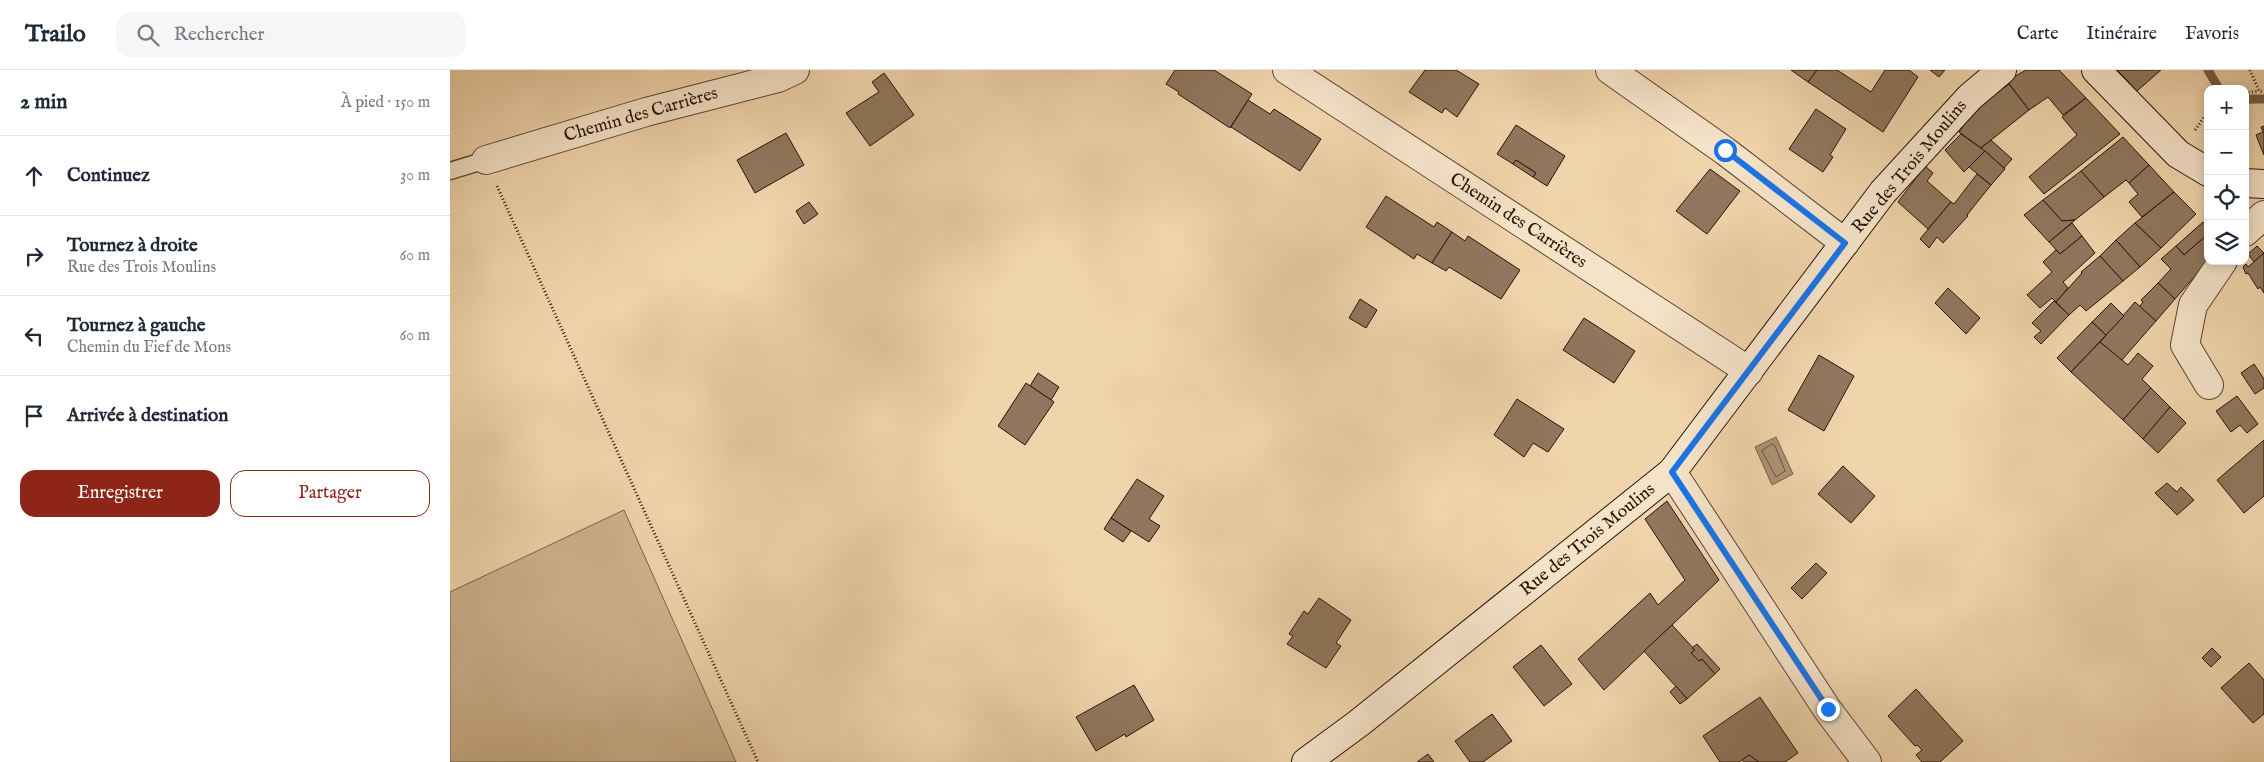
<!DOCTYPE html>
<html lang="fr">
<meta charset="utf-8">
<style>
:root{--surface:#fff;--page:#f6f6f7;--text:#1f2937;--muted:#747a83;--line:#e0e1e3;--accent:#8f2418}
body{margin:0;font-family:"IM FELL English",serif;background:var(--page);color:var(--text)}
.controls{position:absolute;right:15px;top:15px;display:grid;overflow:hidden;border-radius:10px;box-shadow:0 2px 12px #0003}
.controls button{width:45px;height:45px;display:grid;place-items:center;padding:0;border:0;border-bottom:1px solid var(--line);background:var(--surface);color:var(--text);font:25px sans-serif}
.stop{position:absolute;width:15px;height:15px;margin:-11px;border:4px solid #1a73e8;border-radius:50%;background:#fff}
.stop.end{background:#1a73e8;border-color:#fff;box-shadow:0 1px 5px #0008}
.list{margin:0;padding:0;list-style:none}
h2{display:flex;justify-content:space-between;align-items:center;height:65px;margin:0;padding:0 20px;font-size:21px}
h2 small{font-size:16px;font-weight:400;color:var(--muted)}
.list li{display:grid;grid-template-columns:32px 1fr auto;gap:15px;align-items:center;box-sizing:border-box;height:80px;padding:0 20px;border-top:1px solid var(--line)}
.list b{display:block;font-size:19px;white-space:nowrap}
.list p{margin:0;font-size:16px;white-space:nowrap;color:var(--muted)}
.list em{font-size:16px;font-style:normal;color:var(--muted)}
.actions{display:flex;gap:10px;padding:15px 20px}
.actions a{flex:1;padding:11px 0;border:1px solid var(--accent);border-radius:15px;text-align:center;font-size:18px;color:var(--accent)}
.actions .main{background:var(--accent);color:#fff}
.icon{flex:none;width:28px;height:28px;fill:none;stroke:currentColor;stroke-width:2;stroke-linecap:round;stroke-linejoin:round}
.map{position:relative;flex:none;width:1814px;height:692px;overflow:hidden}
header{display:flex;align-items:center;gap:30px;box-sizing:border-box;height:70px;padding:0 25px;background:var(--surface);border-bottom:1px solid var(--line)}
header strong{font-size:24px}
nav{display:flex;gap:28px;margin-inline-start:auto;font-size:18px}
.search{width:350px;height:45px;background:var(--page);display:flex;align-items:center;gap:12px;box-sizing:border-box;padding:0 18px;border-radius:15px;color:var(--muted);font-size:19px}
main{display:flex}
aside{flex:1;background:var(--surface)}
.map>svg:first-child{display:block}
.green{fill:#ceb38f;stroke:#7a634c}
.water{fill:#ac9274;stroke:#775f49}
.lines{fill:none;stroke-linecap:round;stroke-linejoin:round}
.shore{stroke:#6a523e;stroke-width:1}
.stream{stroke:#775f49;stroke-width:9}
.building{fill:#90775d;stroke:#271308}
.lane-casing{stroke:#594331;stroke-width:19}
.street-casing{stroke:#594331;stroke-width:30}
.secondary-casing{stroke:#271308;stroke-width:30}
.path{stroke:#271308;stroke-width:3;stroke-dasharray:1 2.5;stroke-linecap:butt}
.lane{stroke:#f5e3c8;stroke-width:16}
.street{stroke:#f5e3c8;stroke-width:28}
.secondary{stroke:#f5e3c8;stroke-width:28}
.route{stroke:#1a73e8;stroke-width:6}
.labels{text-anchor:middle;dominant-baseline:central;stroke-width:4;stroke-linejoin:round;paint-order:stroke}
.street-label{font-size:18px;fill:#271308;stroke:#f5e3c8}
</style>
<header>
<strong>Trailo</strong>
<div class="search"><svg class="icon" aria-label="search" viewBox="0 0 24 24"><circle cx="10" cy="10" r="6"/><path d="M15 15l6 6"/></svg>Rechercher</div>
<nav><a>Carte</a><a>Itinéraire</a><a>Favoris</a></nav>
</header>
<main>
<aside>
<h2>2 min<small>À pied · 150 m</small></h2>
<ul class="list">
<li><svg class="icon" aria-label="ahead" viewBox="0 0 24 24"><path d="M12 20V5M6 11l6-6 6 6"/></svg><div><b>Continuez</b></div><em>30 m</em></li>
<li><svg class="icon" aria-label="right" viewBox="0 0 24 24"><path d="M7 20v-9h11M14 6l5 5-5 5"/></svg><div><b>Tournez à droite</b><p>Rue des Trois Moulins</p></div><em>60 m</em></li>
<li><svg class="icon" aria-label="left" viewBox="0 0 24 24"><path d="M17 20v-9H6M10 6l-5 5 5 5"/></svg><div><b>Tournez à gauche</b><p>Chemin du Fief de Mons</p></div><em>60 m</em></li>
<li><svg class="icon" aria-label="arrive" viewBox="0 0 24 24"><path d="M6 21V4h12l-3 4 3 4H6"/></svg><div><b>Arrivée à destination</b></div></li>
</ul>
<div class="actions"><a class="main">Enregistrer</a><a>Partager</a></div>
</aside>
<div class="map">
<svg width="1814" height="692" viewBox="0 0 1814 692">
<rect width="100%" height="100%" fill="#f0d4ab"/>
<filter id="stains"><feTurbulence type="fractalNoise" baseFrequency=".004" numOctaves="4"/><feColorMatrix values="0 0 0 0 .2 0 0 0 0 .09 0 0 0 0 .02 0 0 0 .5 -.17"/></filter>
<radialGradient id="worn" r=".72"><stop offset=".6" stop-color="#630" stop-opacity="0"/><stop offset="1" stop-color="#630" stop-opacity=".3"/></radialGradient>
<!-- green -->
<polygon class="green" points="174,440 286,692 0,692 0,522"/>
<!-- water -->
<polygon class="water" points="1326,367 1343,404 1322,415 1305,377"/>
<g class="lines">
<!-- shore -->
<polygon class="shore" points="1322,374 1325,376 1335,401 1326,407 1312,381"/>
<!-- stream -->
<g class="stream">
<polyline points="1758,0 1769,19"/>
<polyline points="1795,29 1814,29"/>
</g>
</g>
<!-- building -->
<g class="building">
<polygon points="725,0 764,0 802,24 780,58 728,24 729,22 716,14"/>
<polygon points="975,0 1006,0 1029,14 1007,47 995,38 992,43 959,22"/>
<polygon points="1341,0 1367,0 1358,12"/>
<polygon points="1367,0 1387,0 1421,22 1435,0 1459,0 1468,7 1433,62 1358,12"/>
<polygon points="1480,0 1495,0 1489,7"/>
<polygon points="1576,0 1609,0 1636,28 1613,45 1598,27 1579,40 1557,11"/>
<polygon points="1667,0 1711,0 1687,21"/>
<polygon points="434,3 464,45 420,76 396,43 429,22 422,12"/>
<polygon points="1559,14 1579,40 1531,78 1509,62 1526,38"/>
<polygon points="1636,28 1670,64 1594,124 1579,107 1627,65 1612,47"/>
<polygon points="798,30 820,44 824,39 871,69 850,101 781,57"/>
<polygon points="1366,39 1396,59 1380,85 1383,87 1373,102 1339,79"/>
<polygon points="1066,55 1115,86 1097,116 1083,107 1086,103 1066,90 1063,94 1047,84"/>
<polygon points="1814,56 1814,85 1806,65 1813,62 1811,57"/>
<polygon points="336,63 354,95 305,123 287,90"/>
<polygon points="1511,64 1535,81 1514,102 1495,80"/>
<polygon points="1673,67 1699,95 1679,113 1676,110 1654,127 1631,101"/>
<polygon points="1541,70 1562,89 1554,98 1531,78"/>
<polygon points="1535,81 1555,99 1541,115 1519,97"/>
<polygon points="1066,90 1086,103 1083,107 1063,94"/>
<polygon points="1699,95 1724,122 1692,147 1679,132 1688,124 1679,113"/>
<polygon points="1475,96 1483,103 1477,111 1501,132 1478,159 1448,132"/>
<polygon points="1260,99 1290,121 1257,164 1226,141"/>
<polygon points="1631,101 1654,127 1625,150 1612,151 1593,130"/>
<polygon points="1527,104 1541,115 1517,145 1518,146 1493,173 1487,167 1479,178 1470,169 1501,132 1504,134"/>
<polygon points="1724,122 1746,144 1711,178 1685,153"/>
<polygon points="936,126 984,157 987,152 1002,162 982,193 967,184 964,189 916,157"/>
<polygon points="1593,130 1612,151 1625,150 1599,172 1574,145"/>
<polygon points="359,132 368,144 354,154 346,141"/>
<polygon points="1753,152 1758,157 1758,164 1734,185 1726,176"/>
<polygon points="1622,153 1632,166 1610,184 1599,172"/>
<polygon points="1685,153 1711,178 1690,197 1666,170"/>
<polygon points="1002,162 1015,171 1018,166 1070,200 1051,229 999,197 996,201 982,193"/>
<polygon points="1758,164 1758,191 1725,229 1708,213 1721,199 1711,189 1726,176 1734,185"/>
<polygon points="1632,166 1645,183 1613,212 1618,218 1606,232 1602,228 1590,238 1577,225 1602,202 1593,192 1606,180 1610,184"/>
<polygon points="1666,170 1690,197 1673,211 1650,186"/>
<polygon points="1807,176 1814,183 1804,192 1798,184"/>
<polygon points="1814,183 1814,223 1810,217 1808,219 1798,203 1796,204 1793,197 1796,194 1798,197"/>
<polygon points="1650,186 1673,211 1636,241 1630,235 1619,245 1606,232 1632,203 1631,202"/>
<polygon points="1708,213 1725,229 1706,251 1689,237 1693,232 1691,230"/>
<polygon points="1498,218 1530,248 1516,264 1485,233"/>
<polygon points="910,229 927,240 916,258 899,248"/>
<polygon points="1604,231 1619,245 1591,274 1584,267 1591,261 1582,253"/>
<polygon points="1685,232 1706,251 1671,291 1650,272"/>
<polygon points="1661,233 1674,246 1656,265 1642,252"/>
<polygon points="1134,248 1185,281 1164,313 1113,280"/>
<polygon points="1642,252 1656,265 1621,302 1607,288"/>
<polygon points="1650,272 1678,295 1688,283 1703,296 1692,309 1701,318 1673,350 1621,302"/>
<polygon points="1369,285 1404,306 1374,361 1338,340"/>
<polygon points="1804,294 1814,309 1814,318 1805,324 1791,303"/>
<polygon points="588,303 609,317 601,330 580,316"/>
<polygon points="576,313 604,332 575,375 548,356"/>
<polygon points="1701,318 1720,337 1693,369 1673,350"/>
<polygon points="1787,326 1808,354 1797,363 1790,355 1781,362 1766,341"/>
<polygon points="1067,329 1114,359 1098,382 1083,373 1074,387 1044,365"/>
<polygon points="1720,337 1736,353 1708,383 1693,369"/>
<polygon points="1814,370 1814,426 1794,443 1767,410"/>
<polygon points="1393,396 1425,426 1401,453 1368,424"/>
<polygon points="687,409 714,426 699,449 710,456 699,472 661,448"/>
<polygon points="1717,413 1727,422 1731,417 1744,430 1727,445 1705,423"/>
<polygon points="1217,431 1269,510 1154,620 1128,589 1200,523 1208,535 1235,510 1195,449"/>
<polygon points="661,448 681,461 673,472 654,459"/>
<polygon points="1366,493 1377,503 1352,529 1341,518"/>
<polygon points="869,528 901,550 886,573 891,576 876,598 837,574 843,566 839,564 854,541 858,544"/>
<polygon points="1222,555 1245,580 1241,583 1249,591 1252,589 1265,604 1237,629 1194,581"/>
<polygon points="1247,574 1270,599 1265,604 1252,589 1249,591 1241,583 1245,580 1242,578"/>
<polygon points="1091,575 1122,614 1094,636 1063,597"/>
<polygon points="1762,578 1771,587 1761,597 1752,588"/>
<polygon points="1799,593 1814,610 1814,644 1803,653 1771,618"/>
<polygon points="684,615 704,650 676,667 675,664 646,681 626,647"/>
<polygon points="1226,616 1237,629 1230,634 1220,622"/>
<polygon points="1466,619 1513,671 1490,692 1472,692 1466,685 1472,680 1467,675 1465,676 1438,646"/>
<polygon points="1310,627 1348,683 1335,692 1309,692 1299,685 1289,692 1270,692 1253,666"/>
<polygon points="1042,644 1062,671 1033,692 1020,692 1005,671"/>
<polygon points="978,684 984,692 967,692"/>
<polygon points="1299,685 1309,692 1294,692 1292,690"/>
</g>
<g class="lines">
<defs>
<polyline id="lane" points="0,101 36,90"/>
<g id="street">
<polyline points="837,0 1299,301"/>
<polyline points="1160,0 1275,81 1395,173"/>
<polyline points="36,90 196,42 328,8 345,0"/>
<polyline points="1795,162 1814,145"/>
<polyline points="1759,315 1735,275 1743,235 1773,191"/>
<polyline points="1222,402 1377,639 1417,692"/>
</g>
<g id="secondary">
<polyline points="1646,0 1728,84 1758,102"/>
<polyline points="1795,113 1814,114"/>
<polyline points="856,692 909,653 1222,402 1433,122 1520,27 1552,0"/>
</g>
</defs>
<!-- lane casing -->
<use href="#lane" class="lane-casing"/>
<!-- street casing -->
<use href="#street" class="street-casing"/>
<!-- secondary casing -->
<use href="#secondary" class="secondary-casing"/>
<!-- path -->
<g class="path">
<polyline points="1800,0 1809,21 1814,22"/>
<polyline points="1795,23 1809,21"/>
<polyline points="1745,60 1758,42"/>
<polyline points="47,116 308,692"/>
</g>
<!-- lane -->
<use href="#lane" class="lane"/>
<!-- street -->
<use href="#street" class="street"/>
<!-- secondary -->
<use href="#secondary" class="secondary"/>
</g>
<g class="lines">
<!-- route -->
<polyline class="route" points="1275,80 1395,173 1222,402 1378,639"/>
</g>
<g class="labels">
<!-- street labels -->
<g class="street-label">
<text transform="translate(191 45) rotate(-16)">Chemin des Carrières</text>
<text transform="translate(1460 97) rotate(-50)">Rue des Trois Moulins</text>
<text transform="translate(1068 151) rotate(33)">Chemin des Carrières</text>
<text transform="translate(1138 470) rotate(-39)">Rue des Trois Moulins</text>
</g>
</g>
<rect width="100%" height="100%" filter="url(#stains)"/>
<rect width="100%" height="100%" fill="url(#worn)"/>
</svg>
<div class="controls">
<button>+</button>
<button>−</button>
<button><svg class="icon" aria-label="locate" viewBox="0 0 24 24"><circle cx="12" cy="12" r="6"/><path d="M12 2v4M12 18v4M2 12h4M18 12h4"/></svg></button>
<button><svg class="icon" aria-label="layers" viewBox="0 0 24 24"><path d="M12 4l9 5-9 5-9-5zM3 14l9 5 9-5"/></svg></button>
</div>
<div class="stop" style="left:1275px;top:80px"></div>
<div class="stop end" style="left:1378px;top:639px"></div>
</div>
</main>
